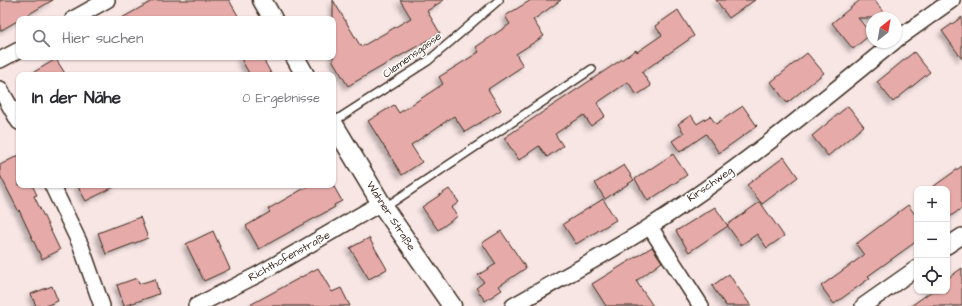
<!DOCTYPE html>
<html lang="de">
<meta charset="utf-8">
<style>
:root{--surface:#fff;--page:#f7f7f7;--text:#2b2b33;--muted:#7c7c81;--line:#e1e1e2}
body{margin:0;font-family:"Architects Daughter",sans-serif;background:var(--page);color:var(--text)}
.controls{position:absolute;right:12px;bottom:12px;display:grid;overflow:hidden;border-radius:8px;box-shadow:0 1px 3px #0004}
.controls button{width:36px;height:36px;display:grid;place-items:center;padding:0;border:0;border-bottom:1px solid var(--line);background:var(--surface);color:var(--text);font:20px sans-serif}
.compass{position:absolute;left:866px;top:12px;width:36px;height:36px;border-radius:50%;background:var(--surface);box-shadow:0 1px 3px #0004;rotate:31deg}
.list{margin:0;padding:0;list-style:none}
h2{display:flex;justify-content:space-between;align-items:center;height:52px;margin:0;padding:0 16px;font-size:17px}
h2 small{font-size:13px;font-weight:400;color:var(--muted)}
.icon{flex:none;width:22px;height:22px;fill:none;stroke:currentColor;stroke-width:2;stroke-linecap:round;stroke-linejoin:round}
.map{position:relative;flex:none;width:962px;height:306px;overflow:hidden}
.search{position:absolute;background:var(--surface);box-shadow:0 1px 3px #0004;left:16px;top:16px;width:320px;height:44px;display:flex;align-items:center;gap:10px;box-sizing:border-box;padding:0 14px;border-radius:8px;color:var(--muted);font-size:15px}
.panel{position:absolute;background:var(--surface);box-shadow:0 1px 3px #0004;left:16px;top:72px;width:320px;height:116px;border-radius:8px}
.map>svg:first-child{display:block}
.building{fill:#e6aba8;stroke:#3b2a1e;filter:url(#shadow)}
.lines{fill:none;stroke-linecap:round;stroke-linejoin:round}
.service-casing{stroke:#3b2a1e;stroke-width:10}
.minor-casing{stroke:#3b2a1e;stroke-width:18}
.tertiary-casing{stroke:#3b2a1e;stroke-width:21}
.service{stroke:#fff;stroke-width:7}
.minor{stroke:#fff;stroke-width:15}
.tertiary{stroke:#fff;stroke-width:18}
.labels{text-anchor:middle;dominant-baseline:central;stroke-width:3;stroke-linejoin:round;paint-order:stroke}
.street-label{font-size:11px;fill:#3b2a1e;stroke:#fff}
</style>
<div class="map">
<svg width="962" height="306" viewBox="0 0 962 306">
<defs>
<filter id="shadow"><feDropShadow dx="-3.5" dy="3.5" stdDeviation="2" flood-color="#0004"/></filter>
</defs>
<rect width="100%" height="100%" fill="#f8e6e5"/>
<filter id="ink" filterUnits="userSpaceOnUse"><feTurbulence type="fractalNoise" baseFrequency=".025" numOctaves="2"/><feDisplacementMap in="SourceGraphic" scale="8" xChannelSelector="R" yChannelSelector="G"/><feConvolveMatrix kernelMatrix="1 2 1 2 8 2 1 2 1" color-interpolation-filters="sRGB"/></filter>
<g filter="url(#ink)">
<!-- building -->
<g class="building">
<polygon points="0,0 53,0 0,31"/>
<polygon points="154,0 229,0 240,19 120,19"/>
<polygon points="333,0 361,47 411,18 400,0 444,0 427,11 440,33 348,86 333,61"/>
<polygon points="531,0 561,0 533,20 544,36 516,54 523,66 488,89 501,110 465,132 454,116 411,145 422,162 402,175 368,121 394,105 399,113 443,84 439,77 479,52 476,47 510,24 505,16"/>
<polygon points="716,0 755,0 729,18"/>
<polygon points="860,0 874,0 889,18 858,18 871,34 853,49 832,23"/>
<polygon points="678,10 694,36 642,72 651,86 637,95 628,82 597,103 605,116 591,126 584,115 555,134 563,146 547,157 539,146 519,160 504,138 636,50 637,52 662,35 655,26"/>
<polygon points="962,17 962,59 942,31"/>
<polygon points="914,52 930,72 893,102 877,82"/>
<polygon points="807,53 824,73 787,103 771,82"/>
<polygon points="240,57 262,57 272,75 250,75"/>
<polygon points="56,59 66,75 29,75"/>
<polygon points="743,106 757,126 719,153 706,134 680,152 672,141 684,133 678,124 691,115 697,124 710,116 716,124"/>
<polygon points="848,106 864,126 828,156 812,136"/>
<polygon points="673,154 687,175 648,201 635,179"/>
<polygon points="19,155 19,185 32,185 37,195 34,196 60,250 42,259 19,210 19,212 0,175 0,165"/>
<polygon points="784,157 798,177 762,204 747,185"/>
<polygon points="624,165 634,180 605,199 595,183"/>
<polygon points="962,166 962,208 947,219 947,189 930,189"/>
<polygon points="77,185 118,185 86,201"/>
<polygon points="310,185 333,185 342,201 334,205 335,207 259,249 246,226 270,212 268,209"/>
<polygon points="449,189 459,202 451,208 458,216 438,230 422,207"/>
<polygon points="603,199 616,220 576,244 563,224"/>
<polygon points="760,202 784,236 767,248 757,234 741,245 727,225"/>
<polygon points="908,205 917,217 917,241 868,276 870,278 834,304 821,286 864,255 856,244"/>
<polygon points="715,207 728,226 689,252 676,231"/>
<polygon points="140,217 148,238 106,254 98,233"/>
<polygon points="213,231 230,269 204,281 186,244"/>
<polygon points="501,231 526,268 499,286 502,290 485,301 476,288 484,282 478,275 496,264 482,243"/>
<polygon points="369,238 387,269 369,279 350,248"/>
<polygon points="652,247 662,262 636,281 653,306 606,306 592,284"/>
<polygon points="318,268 332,292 341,288 350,306 248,306"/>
<polygon points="962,268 962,306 911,306 932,291 947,291 947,279"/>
<polygon points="729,274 734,282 751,306 726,306 712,286"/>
<polygon points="137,278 139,284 155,279 159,294 124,306 117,285"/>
<polygon points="52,286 58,301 45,306 36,306 31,294"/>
</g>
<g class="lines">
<defs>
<g id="service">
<polyline points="333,122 428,61 499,0"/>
<polyline points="384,208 592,69"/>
</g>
<g id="minor">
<polyline points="73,19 107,0"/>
<polyline points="896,40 952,0"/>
<polyline points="0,60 19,50"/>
<polyline points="0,89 19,122"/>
<polyline points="52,185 81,246 102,306"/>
<polyline points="650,227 701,306"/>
<polyline points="947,246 962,236"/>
<polyline points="196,306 259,274 381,203"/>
<path d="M513 306C558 280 605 255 649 227 736 172 815 106 894 42"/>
<polyline points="863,306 917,268"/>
</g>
<g id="tertiary">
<polyline points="262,0 273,19"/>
<polyline points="295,57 305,75"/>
<polyline points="333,123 384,208 452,306"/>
</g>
</defs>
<!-- service casing -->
<use href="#service" class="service-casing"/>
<!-- minor casing -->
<use href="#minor" class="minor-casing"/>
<!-- tertiary casing -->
<use href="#tertiary" class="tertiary-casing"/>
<!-- service -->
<use href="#service" class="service"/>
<!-- minor -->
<use href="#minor" class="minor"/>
<!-- tertiary -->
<use href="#tertiary" class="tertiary"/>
</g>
</g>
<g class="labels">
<!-- street labels -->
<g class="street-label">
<text transform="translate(412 55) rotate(-36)">Clemensgasse</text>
<text transform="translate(710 184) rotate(-35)">Kirschweg</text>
<text transform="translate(391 216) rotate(57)">Wahner Straße</text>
<text transform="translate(289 256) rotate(-29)">Richthofenstraße</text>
</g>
</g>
</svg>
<div class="controls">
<button>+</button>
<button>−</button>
<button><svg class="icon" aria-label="locate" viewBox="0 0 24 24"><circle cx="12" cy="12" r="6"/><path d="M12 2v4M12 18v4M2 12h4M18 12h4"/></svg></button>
</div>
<svg class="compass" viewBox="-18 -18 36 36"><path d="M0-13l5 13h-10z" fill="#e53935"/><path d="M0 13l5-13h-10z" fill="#7c7c81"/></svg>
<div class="search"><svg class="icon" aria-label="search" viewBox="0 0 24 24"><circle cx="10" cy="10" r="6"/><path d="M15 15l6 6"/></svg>Hier suchen</div>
<section class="panel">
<h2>In der Nähe<small>0 Ergebnisse</small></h2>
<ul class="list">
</ul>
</section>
</div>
